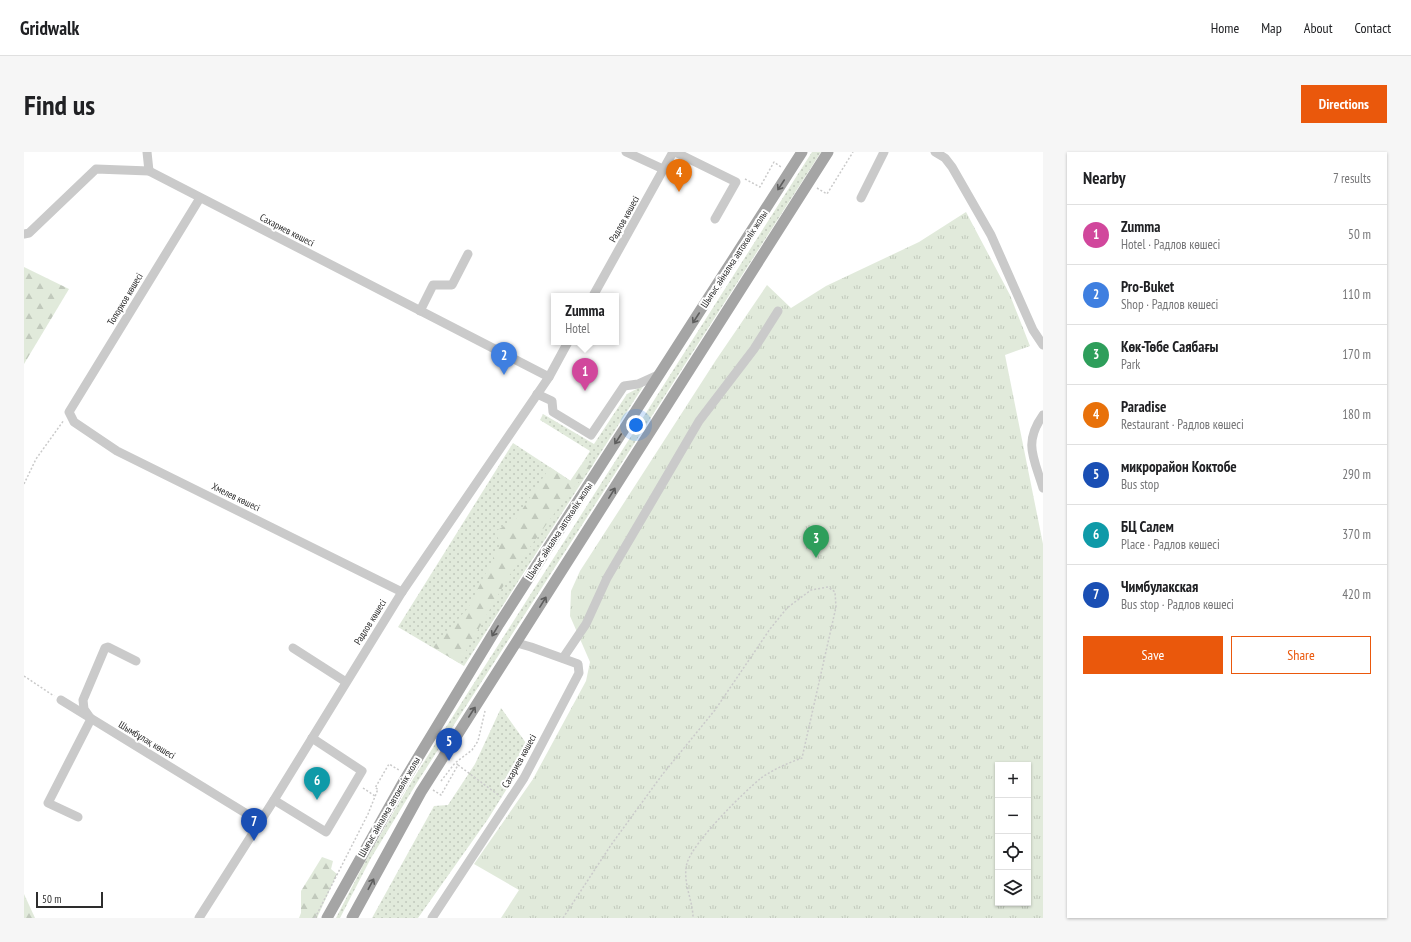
<!DOCTYPE html>
<meta charset="utf-8">
<style>
:root{--surface:#fff;--page:#f6f6f6;--text:#202124;--muted:#757577;--line:#e0e0e0;--accent:#ea580c}
body{margin:0;font-family:"PT Sans Narrow",sans-serif;background:var(--page);color:var(--text)}
.controls{position:absolute;right:12px;bottom:12px;display:grid;overflow:hidden;border-radius:0px;box-shadow:0 1px 3px #0004}
.controls button{width:36px;height:36px;display:grid;place-items:center;padding:0;border:0;border-bottom:1px solid var(--line);background:var(--surface);color:var(--text);font:20px sans-serif}
.scale{position:absolute;left:12px;bottom:10px;width:67px;box-sizing:border-box;padding-left:4px;border:2px solid #2d2d2d;border-top:0;font-size:11px;line-height:14px;white-space:nowrap;color:#2d2d2d;-webkit-text-stroke:3px #fff;paint-order:stroke}
.you{position:absolute;left:612px;top:273px;width:14px;height:14px;margin:-10px;border:3px solid #fff;border-radius:50%;background:#1a73e8;box-shadow:0 0 0 6px #1a73e833}
.badge{display:grid;place-items:center;width:26px;height:26px;border-radius:50%;background:var(--accent);color:#fff;font-size:13px;font-weight:700}
.pin{position:absolute;translate:-50% -33px;filter:drop-shadow(0 1px 2px #0008)}
.pin::after{content:'';position:absolute;top:21px;width:14px;height:12px;background:inherit;clip-path:polygon(0 0,100% 0,50% 100%)}
.popup{position:absolute;left:527px;top:141px;width:68px;height:52px;box-sizing:border-box;display:grid;place-content:center;border-radius:0px;background:var(--surface);filter:drop-shadow(0 1px 3px #0005);font-size:13px;white-space:nowrap;color:var(--muted)}
.popup b{font-size:15px;color:var(--text)}
.popup::after{content:'';position:absolute;left:50%;top:100%;margin-left:-8px;border:8px solid transparent;border-top-color:var(--surface)}
.list{margin:0;padding:0;list-style:none}
h2{display:flex;justify-content:space-between;align-items:center;height:52px;margin:0;padding:0 16px;font-size:17px}
h2 small{font-size:13px;font-weight:400;color:var(--muted)}
.list li{display:grid;grid-template-columns:26px 1fr auto;gap:12px;align-items:center;box-sizing:border-box;height:60px;padding:0 16px;border-top:1px solid var(--line)}
.list b{display:block;font-size:15px;white-space:nowrap}
.list p{margin:0;font-size:13px;white-space:nowrap;color:var(--muted)}
.list em{font-size:13px;font-style:normal;color:var(--muted)}
.actions{display:flex;gap:8px;padding:12px 16px}
.actions a{flex:1;padding:9px 0;border:1px solid var(--accent);border-radius:0px;text-align:center;font-size:14px;color:var(--accent)}
.actions .main{background:var(--accent);color:#fff}
.icon{flex:none;width:22px;height:22px;fill:none;stroke:currentColor;stroke-width:2;stroke-linecap:round;stroke-linejoin:round}
.map{position:relative;flex:none;width:1019px;height:766px;overflow:hidden;border-radius:0px}
header{display:flex;align-items:center;gap:24px;box-sizing:border-box;height:56px;padding:0 20px;background:var(--surface);border-bottom:1px solid var(--line)}
header strong{font-size:19px}
nav{display:flex;gap:22px;margin-inline-start:auto;font-size:14px}
.intro{display:flex;align-items:center;justify-content:space-between;box-sizing:border-box;height:96px;padding:0 24px}
h1{margin:0;font-size:28px}
.button{padding:10px 18px;border-radius:0px;background:var(--accent);color:#fff;font-size:14px;font-weight:700}
main{display:flex;gap:24px;padding:0 24px}
aside{flex:1;background:var(--surface);border-radius:0px;box-shadow:0 1px 3px #0004}
.map>svg:first-child{display:block}
.grass{fill:url(#grass-dots)}
.forest{fill:url(#forest-firs)}
.park{fill:url(#park-tufts);fill-rule:evenodd}
.lines{fill:none;stroke-linecap:round;stroke-linejoin:round}
.path{stroke:#cacaca;stroke-width:1.5;stroke-dasharray:2 2;stroke-linecap:butt}
.minor{stroke:#cacaca;stroke-width:9}
.major{stroke:#a5a5a5;stroke-width:11}
.oneway{stroke:#5d5d5d}
.labels{text-anchor:middle;dominant-baseline:central;stroke-width:4;stroke-linejoin:round;paint-order:stroke}
.street-label{font-size:10px;fill:#2d2d2d;stroke:#fff}
</style>
<header>
<strong>Gridwalk</strong>
<nav><a>Home</a><a>Map</a><a>About</a><a>Contact</a></nav>
</header>
<div class="intro"><h1>Find us</h1><a class="button">Directions</a></div>
<main>
<div class="map">
<svg width="1019" height="766" viewBox="0 0 1019 766">
<defs>
<pattern id="grass-dots" width="8" height="8" patternUnits="userSpaceOnUse"><rect width="8" height="8" fill="#e1eadb"/><path d="M2 2h.1M6 6h.1" fill="none" stroke="#c1c9bc" stroke-width="1.8" stroke-linecap="round"/></pattern>
<pattern id="forest-firs" width="22" height="20" patternUnits="userSpaceOnUse"><rect width="22" height="20" fill="#e1eadb"/><path d="M5 1l3.5 6h-7zM16 11l3.5 6h-7z" fill="#c1c9bc"/></pattern>
<pattern id="park-tufts" width="24" height="20" patternUnits="userSpaceOnUse"><rect width="24" height="20" fill="#e1eadb"/><path d="M3 7l-1-3M5 7V3M7 7l1-3M15 17l-1-3M17 17v-4M19 17l1-3" fill="none" stroke="#c1c9bc"/></pattern>
</defs>
<rect width="100%" height="100%" fill="#fff"/>
<!-- grass -->
<g class="grass">
<polygon points="788,0 797,0 394,629 347,706 316,766 312,766 344,704 389,627"/>
<polygon points="620,233 440,514 374,475 489,291 547,329 566,299 516,268 519,262 570,292 603,242"/>
<polygon points="477,556 507,598 464,667 394,766 348,766 410,654 424,653 451,612"/>
</g>
<!-- forest -->
<g class="forest">
<polygon points="0,115 45,137 0,212"/>
<polygon points="557,313 569,313 543,344 485,424 435,511 409,495 444,456 476,393 472,379 492,367 526,315 546,329"/>
<polygon points="298,705 309,709 307,717 313,722 293,766 275,766 277,761 277,739"/>
<polygon points="0,742 11,766 0,766"/>
</g>
<!-- park -->
<path class="park" d="M942 60 986 143 1006 194 981 203 1019 392V766H477L495 738 450 712 509 627 562 529 566 510 546 464 547 439 556 419 692 208 743 133 767 156 802 134 895 90ZM974 613H1004V751H974Z"/>
<g class="lines">
<!-- path -->
<g class="path">
<polyline points="721,27 736,35 750,10 757,15"/>
<polyline points="793,36 803,42 829,0"/>
<polyline points="0,332 12,307 40,268"/>
<polyline points="0,524 30,544"/>
<polyline points="434,613 477,645"/>
<polyline points="417,629 431,611 448,598 454,589 461,559"/>
<polyline points="339,636 351,644"/>
<polyline points="409,638 417,643 434,613 432,611"/>
<polyline points="291,766 344,662 354,637 351,636 365,612 375,618"/>
<path d="M539 766 587 693 638 623 691 558 746 477 763 456 787 438 804 435 811 440 812 455 778 606C764 611 750 617 737 626 719 641 670 689 663 711 658 730 669 748 669 766"/>
</g>
<!-- minor -->
<g class="minor">
<polyline points="123,0 125,19"/>
<polyline points="602,0 639,17"/>
<polyline points="651,0 712,30 691,67"/>
<polyline points="911,0 921,6 928,15 967,83 1009,178 1019,193"/>
<polyline points="176,46 45,260 50,270 93,299 378,440"/>
<polyline points="837,46 860,0"/>
<polyline points="0,82 5,81 72,17 125,19 525,225"/>
<polyline points="569,144 649,0"/>
<polyline points="396,159 409,133 428,133 444,102"/>
<polyline points="513,242 528,249 529,260 567,283 600,234 614,232 636,222"/>
<path d="M1019 263C999 291 1010 306 1019 336"/>
<polyline points="269,496 322,530"/>
<polyline points="539,506 562,472 583,426 675,269 730,197 754,159"/>
<polyline points="37,548 236,670"/>
<polyline points="250,648 302,680 338,619 288,586"/>
<polyline points="54,665 24,651 67,567 60,557 59,548 81,496 84,495 112,509"/>
<polyline points="175,766 250,648 378,440 525,225 544,190"/>
<polyline points="408,766 500,626 555,521 554,512 507,495 493,491"/>
</g>
<!-- major -->
<g class="major">
<polyline points="303,766 381,627 475,472 778,0"/>
<polyline points="328,766 397,640 804,0"/>
</g>
</g>
<!-- one-way arrows -->
<defs><path id="oneway-shaft" d="M-6 0H5M1.5-3L5.5 0L1.5 3" fill="none" stroke-width="1.6" stroke-linecap="round" stroke-linejoin="round"/></defs>
<g class="oneway">
<use href="#oneway-shaft" transform="translate(757 33) rotate(123)"/>
<use href="#oneway-shaft" transform="translate(672 166) rotate(123)"/>
<use href="#oneway-shaft" transform="translate(594 287) rotate(123)"/>
<use href="#oneway-shaft" transform="translate(588 341) rotate(-58)"/>
<use href="#oneway-shaft" transform="translate(519 450) rotate(-58)"/>
<use href="#oneway-shaft" transform="translate(471 479) rotate(121)"/>
<use href="#oneway-shaft" transform="translate(448 560) rotate(-57)"/>
<use href="#oneway-shaft" transform="translate(347 732) rotate(-62)"/>
</g>
<g class="labels">
<!-- street labels -->
<g class="street-label">
<text transform="translate(600 67) rotate(-61)">Радлов көшесі</text>
<text transform="translate(263 78) rotate(27)">Сахариев көшесі</text>
<text transform="translate(710 107) rotate(-57)">Шығыс айналма автокөлік жолы</text>
<text transform="translate(101 147) rotate(-59)">Топорков көшесі</text>
<text transform="translate(212 345) rotate(26)">Хмелев көшесі</text>
<text transform="translate(535 379) rotate(-57)">Шығыс айналма автокөлік жолы</text>
<text transform="translate(346 470) rotate(-58)">Радлов көшесі</text>
<text transform="translate(123 588) rotate(31)">Шымбұлақ көшесі</text>
<text transform="translate(495 609) rotate(-61)">Сахариев көшесі</text>
<text transform="translate(365 655) rotate(-60)">Шығыс айналма автокөлік жолы</text>
</g>
</g>
</svg>
<div class="controls">
<button>+</button>
<button>−</button>
<button><svg class="icon" aria-label="locate" viewBox="0 0 24 24"><circle cx="12" cy="12" r="6"/><path d="M12 2v4M12 18v4M2 12h4M18 12h4"/></svg></button>
<button><svg class="icon" aria-label="layers" viewBox="0 0 24 24"><path d="M12 4l9 5-9 5-9-5zM3 14l9 5 9-5"/></svg></button>
</div>
<div class="scale">50 m</div>
<div class="you"></div>
<div class="pin badge" style="left:561px;top:239px;background:#d1479c">1</div>
<div class="popup"><b>Zumma</b>Hotel</div>
<div class="pin badge" style="left:480px;top:223px;background:#3f7fe0">2</div>
<div class="pin badge" style="left:792px;top:406px;background:#2e9e5b">3</div>
<div class="pin badge" style="left:655px;top:40px;background:#e8710a">4</div>
<div class="pin badge" style="left:425px;top:609px;background:#1a4fb4">5</div>
<div class="pin badge" style="left:293px;top:648px;background:#0f9aa8">6</div>
<div class="pin badge" style="left:230px;top:689px;background:#1a4fb4">7</div>
</div>
<aside>
<h2>Nearby<small>7 results</small></h2>
<ul class="list">
<li><span class="badge" style="background:#d1479c">1</span><div><b>Zumma</b><p>Hotel · Радлов көшесі</p></div><em>50 m</em></li>
<li><span class="badge" style="background:#3f7fe0">2</span><div><b>Pro-Buket</b><p>Shop · Радлов көшесі</p></div><em>110 m</em></li>
<li><span class="badge" style="background:#2e9e5b">3</span><div><b>Көк-Төбе Саябағы</b><p>Park</p></div><em>170 m</em></li>
<li><span class="badge" style="background:#e8710a">4</span><div><b>Paradise</b><p>Restaurant · Радлов көшесі</p></div><em>180 m</em></li>
<li><span class="badge" style="background:#1a4fb4">5</span><div><b>микрорайон Коктобе</b><p>Bus stop</p></div><em>290 m</em></li>
<li><span class="badge" style="background:#0f9aa8">6</span><div><b>БЦ Салем</b><p>Place · Радлов көшесі</p></div><em>370 m</em></li>
<li><span class="badge" style="background:#1a4fb4">7</span><div><b>Чимбулакская</b><p>Bus stop · Радлов көшесі</p></div><em>420 m</em></li>
</ul>
<div class="actions"><a class="main">Save</a><a>Share</a></div>
</aside>
</main>
